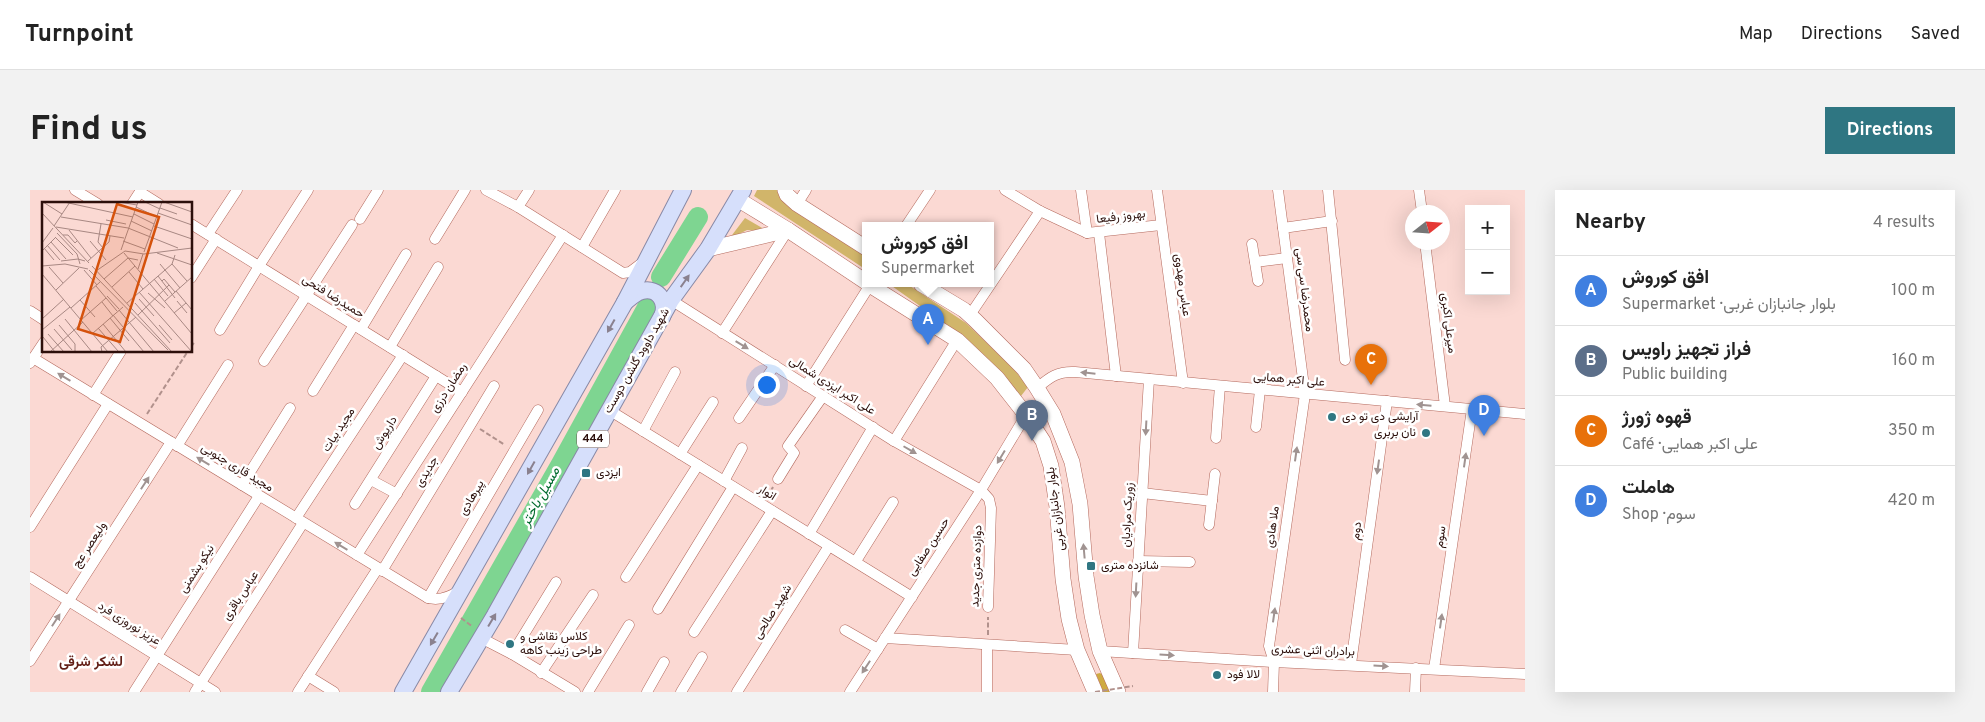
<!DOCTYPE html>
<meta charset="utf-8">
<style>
:root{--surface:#fff;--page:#f2f2f2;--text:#222;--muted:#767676;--line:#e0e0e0;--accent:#2f7682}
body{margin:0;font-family:Overpass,Vazirmatn,sans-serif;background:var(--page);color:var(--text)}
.controls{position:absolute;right:15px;top:15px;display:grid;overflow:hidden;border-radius:0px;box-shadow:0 5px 20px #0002}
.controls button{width:45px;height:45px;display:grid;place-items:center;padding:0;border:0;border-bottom:1px solid var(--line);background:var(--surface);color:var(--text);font:25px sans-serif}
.compass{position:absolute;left:1375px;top:15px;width:45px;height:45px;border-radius:50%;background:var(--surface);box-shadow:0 5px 20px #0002;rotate:73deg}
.you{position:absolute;left:736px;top:194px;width:18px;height:18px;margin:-12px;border:4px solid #fff;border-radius:50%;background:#1a73e8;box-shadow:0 0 0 8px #1a73e833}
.badge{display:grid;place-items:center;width:32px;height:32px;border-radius:50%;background:var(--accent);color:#fff;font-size:16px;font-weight:700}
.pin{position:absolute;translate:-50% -41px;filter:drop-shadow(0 1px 2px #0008)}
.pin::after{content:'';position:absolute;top:26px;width:18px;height:15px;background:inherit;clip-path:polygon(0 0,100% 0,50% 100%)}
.popup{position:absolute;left:832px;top:32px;width:132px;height:65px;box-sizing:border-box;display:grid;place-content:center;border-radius:0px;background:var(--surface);filter:drop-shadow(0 1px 4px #0005);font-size:16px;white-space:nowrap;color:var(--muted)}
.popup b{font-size:19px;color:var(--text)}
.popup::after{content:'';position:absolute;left:50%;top:100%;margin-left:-10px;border:10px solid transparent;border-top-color:var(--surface)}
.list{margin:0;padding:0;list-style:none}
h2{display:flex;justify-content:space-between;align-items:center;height:65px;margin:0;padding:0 20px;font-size:21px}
h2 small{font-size:16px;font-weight:400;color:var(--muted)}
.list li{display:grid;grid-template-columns:32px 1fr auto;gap:15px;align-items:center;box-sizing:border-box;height:70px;padding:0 20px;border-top:1px solid var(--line)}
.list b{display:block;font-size:19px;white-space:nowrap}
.list p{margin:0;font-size:16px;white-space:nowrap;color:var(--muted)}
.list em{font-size:16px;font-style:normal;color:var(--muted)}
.map{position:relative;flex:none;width:1495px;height:502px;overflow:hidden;border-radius:0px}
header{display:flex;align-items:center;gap:30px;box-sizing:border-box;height:70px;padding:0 25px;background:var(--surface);border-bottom:1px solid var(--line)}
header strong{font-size:24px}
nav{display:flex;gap:28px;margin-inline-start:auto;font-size:18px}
.intro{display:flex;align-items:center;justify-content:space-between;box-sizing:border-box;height:120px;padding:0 30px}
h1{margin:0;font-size:35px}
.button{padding:12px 22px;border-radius:0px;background:var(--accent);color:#fff;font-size:18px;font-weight:700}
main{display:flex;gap:30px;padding:0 30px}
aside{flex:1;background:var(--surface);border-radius:0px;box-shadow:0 5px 20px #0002}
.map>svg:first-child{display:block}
.green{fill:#d1b56a}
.forest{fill:#ceaa41}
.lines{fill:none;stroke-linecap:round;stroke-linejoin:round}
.river{stroke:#7ed591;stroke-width:20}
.street-casing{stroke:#b4695d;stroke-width:11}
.secondary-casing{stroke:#b4695d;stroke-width:16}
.primary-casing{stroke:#8889a6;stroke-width:18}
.path{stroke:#b1918c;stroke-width:2;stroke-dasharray:5 2.5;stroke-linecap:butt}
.street{stroke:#fff;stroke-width:10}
.secondary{stroke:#fff;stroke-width:15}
.primary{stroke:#d6dffb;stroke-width:16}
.path-bridge{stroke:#b1918c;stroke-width:2;stroke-dasharray:5 2.5;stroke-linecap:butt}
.oneway{fill:#8a818f}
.oneway2{fill:#a09391}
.poi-dot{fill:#2f7682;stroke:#fff;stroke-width:2}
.labels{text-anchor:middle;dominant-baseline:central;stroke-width:5;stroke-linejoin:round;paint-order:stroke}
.shield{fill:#fff;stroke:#6b5754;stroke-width:1}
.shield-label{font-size:11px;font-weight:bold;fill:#2c0f0b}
.street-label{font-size:12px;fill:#2c0f0b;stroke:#fff}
.poi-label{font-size:12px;fill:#2c0f0b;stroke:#fff;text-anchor:start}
.water-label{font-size:14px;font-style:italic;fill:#006a2d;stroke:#fff}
.neighbourhood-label{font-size:14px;font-weight:bold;fill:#621f17;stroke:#fff}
.inset-road{fill:none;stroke:#a88883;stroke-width:1}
.view{fill:#d5520c;fill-opacity:0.15;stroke:#d5520c;stroke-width:2.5}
.inset-edge{fill:none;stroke:#2c0f0b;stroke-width:2.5}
</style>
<header>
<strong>Turnpoint</strong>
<nav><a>Map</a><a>Directions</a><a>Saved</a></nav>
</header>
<div class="intro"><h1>Find us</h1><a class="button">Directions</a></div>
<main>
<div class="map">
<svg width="1495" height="502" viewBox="0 0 1495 502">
<rect width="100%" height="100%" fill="#fbd9d3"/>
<!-- green -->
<g class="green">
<polygon points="727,0 750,0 793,36 835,66 835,79 724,6"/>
<polygon points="715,28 739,42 717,40 699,49"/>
<polygon points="859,94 877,94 936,133 983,178 998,197 991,206 931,145"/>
</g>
<!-- forest -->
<polygon class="forest" points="1070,483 1073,485 1082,502 1073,502 1066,484"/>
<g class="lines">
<!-- river -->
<g class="river">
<polyline points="631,87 668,27"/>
<polyline points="401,502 531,274 620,112"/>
</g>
<defs>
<g id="street">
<polyline points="45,0 68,14"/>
<polyline points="456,0 488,17 593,83 600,82 612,73"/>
<polyline points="975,0 1010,21 1057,43 1131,35"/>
<polyline points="1051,0 1057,43"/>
<polyline points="1127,0 1153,193"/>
<polyline points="1298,0 1315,170"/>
<polyline points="1389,0 1392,22"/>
<polyline points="110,2 129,14"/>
<polyline points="102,14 111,0"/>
<polyline points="767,14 776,0"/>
<polyline points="488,17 499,0"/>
<polyline points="330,29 348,0"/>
<polyline points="161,34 432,202"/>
<polyline points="876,36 900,0"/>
<polyline points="1253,38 1302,31"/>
<polyline points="1069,43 1086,186"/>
<polyline points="178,44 207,0"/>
<polyline points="405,49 435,0"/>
<polyline points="1395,52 1415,216"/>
<polyline points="1222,54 1228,91"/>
<polyline points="552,57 585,0"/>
<polyline points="1225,72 1257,68"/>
<polyline points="161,88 186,49"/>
<polyline points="641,110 864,251 951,300 959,309 961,318 958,417"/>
<polyline points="0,121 14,130"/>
<polyline points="940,125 1010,21"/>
<polyline points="331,139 376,64"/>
<polyline points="190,140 229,76 278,0"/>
<polyline points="692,143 758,40"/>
<polyline points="360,157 408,77"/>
<path d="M3 168 398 408C410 411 420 407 430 400"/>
<polyline points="234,171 322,35"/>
<polyline points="0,173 14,152"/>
<polyline points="776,196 840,95"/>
<path d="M1007 198C1020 187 1028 181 1045 182L1495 224"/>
<polyline points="283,201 324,135"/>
<polyline points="63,205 91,161"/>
<polyline points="579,220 882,407"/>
<polyline points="709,228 745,175"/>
<polyline points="1226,237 1230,200"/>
<polyline points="613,241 645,182"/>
<polyline points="1186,248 1190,196"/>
<polyline points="864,251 927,150"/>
<polyline points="147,256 198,175"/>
<polyline points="650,264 683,212"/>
<polyline points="748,289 764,263 758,256 793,206"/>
<polyline points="341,290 367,304"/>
<polyline points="694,291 712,258"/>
<polyline points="212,295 260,218"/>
<polyline points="1112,303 1182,311"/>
<polyline points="325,314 406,186"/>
<polyline points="266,328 373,165"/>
<polyline points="1179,335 1185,284"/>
<polyline points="0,337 78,214"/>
<polyline points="779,344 843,237"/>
<polyline points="327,365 533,45"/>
<polyline points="826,371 863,312"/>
<polyline points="1108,371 1160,372"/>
<polyline points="352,381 464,196"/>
<polyline points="0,387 185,502"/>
<polyline points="596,387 668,275"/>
<polyline points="398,408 508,220"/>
<polyline points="628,419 703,297"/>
<polyline points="815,440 848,459"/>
<polyline points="664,442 742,321"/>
<polyline points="451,448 482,464 545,502"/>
<polyline points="855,448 1047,460"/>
<polyline points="1070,461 1244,472 1495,484"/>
<polyline points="1103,463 1119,189"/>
<polyline points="482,464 526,392"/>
<polyline points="0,471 141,252"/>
<polyline points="1321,474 1357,211"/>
<polyline points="1404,479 1442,219"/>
<polyline points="511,483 563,405"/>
<polyline points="278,486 304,502"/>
<polyline points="104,502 229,306"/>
<polyline points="165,502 273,333"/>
<polyline points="268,502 348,378"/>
<polyline points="558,502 599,435"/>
<polyline points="617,502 634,472"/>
<polyline points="651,502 672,467"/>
<polyline points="707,502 799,356"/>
<polyline points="820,502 951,300 996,225"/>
<polyline points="957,502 957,455"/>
<polyline points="1243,502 1244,472 1239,456 1275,204 1248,0"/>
<polyline points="1385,502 1386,478"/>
</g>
<g id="secondary">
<polyline points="755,0 757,5 767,14 836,58"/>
<polyline points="709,10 758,40 836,92"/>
<polyline points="678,59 758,40"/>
<polyline points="838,94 927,150 967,188 996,225 1013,251 1021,276 1027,317 1033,389 1039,429 1047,460 1065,502"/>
<polyline points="891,94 934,120 945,130 994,179 1007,198 1023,224 1042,272 1050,314 1056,386 1062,425 1070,461 1088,502"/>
</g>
<g id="primary">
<path d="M595 112C600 108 606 102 612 101 629 97 638 113 632 127"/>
<polyline points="373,502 595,112 653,0"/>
<polyline points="419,502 465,425 641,110 678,59 713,0"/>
</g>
</defs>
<!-- street casing -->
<use href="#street" class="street-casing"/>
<!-- secondary casing -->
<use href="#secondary" class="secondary-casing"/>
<!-- primary casing -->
<use href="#primary" class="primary-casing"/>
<!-- path -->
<g class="path">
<polyline points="161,157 165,151"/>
<polyline points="117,224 158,161"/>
<polyline points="450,239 475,255"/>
<polyline points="738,306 743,297"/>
<polyline points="431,428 443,437"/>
<polyline points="958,445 958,427"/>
</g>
<!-- street -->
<use href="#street" class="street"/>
<!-- secondary -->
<use href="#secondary" class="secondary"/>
<!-- primary -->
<use href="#primary" class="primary"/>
<!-- path-bridge -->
<polyline class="path-bridge" points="1065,502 1103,496"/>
</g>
<!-- one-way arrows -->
<defs><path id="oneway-solid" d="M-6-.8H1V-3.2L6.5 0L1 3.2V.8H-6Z" transform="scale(1.25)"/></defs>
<g class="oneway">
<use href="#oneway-solid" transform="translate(655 91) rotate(-55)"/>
<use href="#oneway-solid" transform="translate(581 136) rotate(119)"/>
<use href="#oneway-solid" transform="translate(501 278) rotate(119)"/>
<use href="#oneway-solid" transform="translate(462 430) rotate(-59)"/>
<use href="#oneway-solid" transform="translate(404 449) rotate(120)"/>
</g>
<g class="oneway2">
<use href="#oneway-solid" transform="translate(712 155) rotate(31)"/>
<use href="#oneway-solid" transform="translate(1058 183) rotate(-174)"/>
<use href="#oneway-solid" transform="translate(34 187) rotate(-149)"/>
<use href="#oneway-solid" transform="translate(1394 215) rotate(-175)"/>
<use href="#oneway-solid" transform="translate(1116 238) rotate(93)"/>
<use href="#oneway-solid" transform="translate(880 260) rotate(30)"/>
<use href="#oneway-solid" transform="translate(1266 264) rotate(-82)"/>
<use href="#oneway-solid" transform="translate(971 267) rotate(121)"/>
<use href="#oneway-solid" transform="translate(1435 270) rotate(-82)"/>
<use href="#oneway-solid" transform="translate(173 271) rotate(-149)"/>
<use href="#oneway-solid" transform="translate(1348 277) rotate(98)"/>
<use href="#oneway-solid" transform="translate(115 293) rotate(-57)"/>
<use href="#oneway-solid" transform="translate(311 356) rotate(-149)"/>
<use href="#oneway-solid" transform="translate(1054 361) rotate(-95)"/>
<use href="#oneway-solid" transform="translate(1106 400) rotate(93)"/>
<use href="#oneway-solid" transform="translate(1244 425) rotate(-82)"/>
<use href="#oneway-solid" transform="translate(26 430) rotate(-57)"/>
<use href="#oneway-solid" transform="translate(1411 431) rotate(-82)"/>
<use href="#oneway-solid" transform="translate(1137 465) rotate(4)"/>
<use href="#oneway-solid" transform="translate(1351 476) rotate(3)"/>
<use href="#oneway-solid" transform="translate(836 477) rotate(123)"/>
</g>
<!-- markers -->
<g class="poi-dot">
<circle cx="1302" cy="227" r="5"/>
<circle cx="1396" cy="243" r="5"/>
<rect x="551" y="278" width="10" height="10" rx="2.5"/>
<rect x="1056" y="371" width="10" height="10" rx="2.5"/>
<circle cx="480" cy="454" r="5"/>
<circle cx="1187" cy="485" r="5"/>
</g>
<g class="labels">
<!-- shield labels -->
<rect class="shield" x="547" y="240.5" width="32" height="17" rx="4"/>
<g class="shield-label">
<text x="563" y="249">444</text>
</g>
<!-- street labels -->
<g class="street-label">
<text transform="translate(1091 27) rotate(-7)">بهروز رفیعا</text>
<text transform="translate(1152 95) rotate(82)">عباس مهدوی</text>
<text transform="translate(1274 100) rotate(83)">محمدرضا سی سی</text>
<text transform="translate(303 107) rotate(32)">حمیدرضا فتحی</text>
<text transform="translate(1418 133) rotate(83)">میرعلی اکبری</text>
<text transform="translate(607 171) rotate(-60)">شهید داوود گلشن دوست</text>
<text transform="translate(1259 190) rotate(5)">علی اکبر همایی</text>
<text transform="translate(802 196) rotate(32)">علی اکبر ایزدی شمالی</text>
<text transform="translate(419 198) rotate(-57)">رمضان درزی</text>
<text transform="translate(309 240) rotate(-57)">مجید بیات</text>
<text transform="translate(355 243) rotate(-58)">داریوش</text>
<text transform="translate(207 278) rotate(31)">مجید قاری جنوبی</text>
<text transform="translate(397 282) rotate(-59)">جدیدی</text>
<text transform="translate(737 303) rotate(32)">انوار</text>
<text transform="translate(442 308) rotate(-60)">پیرهادی</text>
<text transform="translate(1026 319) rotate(-97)">بلوار جانبازان غربی</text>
<text transform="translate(1098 325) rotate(-87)">زوریک مرادیان</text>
<text transform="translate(1243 337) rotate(-82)">ملا هادی</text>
<text transform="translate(1327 341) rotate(-82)">دوم</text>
<text transform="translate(1411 347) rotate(-82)">سوم</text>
<text transform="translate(60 355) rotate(-57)">ولیعصر عج</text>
<text transform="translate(899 357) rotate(-57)">حسین صفایی</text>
<text transform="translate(947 376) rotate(-88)">دوازده متری جدید</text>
<text transform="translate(167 379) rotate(-57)">نیکو بشمنی</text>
<text transform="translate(211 406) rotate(-57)">عباس باقری</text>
<text transform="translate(743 422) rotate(-58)">شهید صالحی</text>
<text transform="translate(99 434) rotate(32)">عزیز نوروزی فرد</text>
<text transform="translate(1283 461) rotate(2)">برادران اثنی عشری</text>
</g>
<!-- poi labels -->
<g class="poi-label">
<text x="1312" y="227">آرایشی دی تو دی</text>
<text x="1386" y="243" text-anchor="end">نان بربرى</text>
<text x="566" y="283">ایزدی</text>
<text x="1071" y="376">شانزده متری</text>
<text x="490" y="447">کلاس نقاشی و<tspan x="490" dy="14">طراحی زینب کاهه</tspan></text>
<text x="1197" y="485">لالا فود</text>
</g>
<!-- water labels -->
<g class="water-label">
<text transform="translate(511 307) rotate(-61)">مسیل باختر</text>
</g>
<!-- neighbourhood labels -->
<g class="neighbourhood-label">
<text x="61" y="472">لشکر شرقی</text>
</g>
</g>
<!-- overview -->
<g transform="translate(12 12)">
<rect width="150" height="150" fill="#fbd9d3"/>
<path class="inset-road" d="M1 0 20 12M22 0 91 15M77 0 95 3M103 0 118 7M122 0 150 10M94 5 115 15M118 6 135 12M0 11 47 61M116 11 150 23M92 12 112 22M19 15 86 26 136 46M64 18 84 22M89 19 110 29M59 22 56 40 61 46M12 24 28 0M112 24 150 37M14 25 82 36M27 28 49 56M15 31 35 52 38 62M21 33H26L33 41 35 39M13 35 31 53M48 39 64 58M81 39 103 47M9 40 24 57M0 41 11 26M5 43 18 58M2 46 12 58M79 48 96 0M0 49 13 36M102 50 120 0M82 51 150 132M115 51 150 63M19 59 36 57 43 59M46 59 67 40 68 34M118 62 138 86M130 62 145 79M0 64 23 62 46 67M50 64 130 150M7 65 21 81M96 67 101 52M42 68 55 83M47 68 126 148M54 69 83 49 102 52 150 46M87 70 101 87M0 72 66 150M116 74 133 96M62 77 86 56 96 58M112 77 126 94M120 79 122 77 133 90M54 84 75 109M70 85 93 64M14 88 37 66M134 89 150 108M97 90 150 150M106 91 123 106M65 94 77 107M97 97 112 114M38 98 53 115M123 99 150 75M135 99 145 111M60 100 71 114M85 101 130 62 133 53M93 101 128 141M29 106 58 80M77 108 112 150M132 111 144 101M71 113 102 150M96 113 127 83M68 116 87 139M0 117 22 97M23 117 50 150M39 118 64 96M61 122 84 150M17 123 33 142V150M117 123 130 138M56 126 76 149M12 127 30 148M0 128 28 105M51 131 81 105M6 132 22 150M1 135 13 150M8 150 41 120M60 150 59 145 94 115"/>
<path class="view" d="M75 2 117 15 78 140 36 127Z"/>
<rect width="150" height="150" class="inset-edge"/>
</g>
</svg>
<div class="controls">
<button>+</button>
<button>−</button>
</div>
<svg class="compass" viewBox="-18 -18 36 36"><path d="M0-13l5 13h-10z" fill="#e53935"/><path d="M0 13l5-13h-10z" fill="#767676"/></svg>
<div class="you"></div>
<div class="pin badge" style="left:898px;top:155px;background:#3f7fe0">A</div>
<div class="popup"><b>افق کوروش</b>Supermarket</div>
<div class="pin badge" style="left:1002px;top:251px;background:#5c6f8a">B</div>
<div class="pin badge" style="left:1341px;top:195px;background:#e8710a">C</div>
<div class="pin badge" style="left:1454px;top:246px;background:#3f7fe0">D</div>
</div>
<aside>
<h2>Nearby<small>4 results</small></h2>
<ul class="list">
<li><span class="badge" style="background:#3f7fe0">A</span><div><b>افق کوروش</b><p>Supermarket · بلوار جانبازان غربی</p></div><em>100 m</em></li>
<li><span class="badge" style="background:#5c6f8a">B</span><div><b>فراز تجهیز راویس</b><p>Public building</p></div><em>160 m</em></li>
<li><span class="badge" style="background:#e8710a">C</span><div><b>قهوه ژورژ</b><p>Café · علی اکبر همایی</p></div><em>350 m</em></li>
<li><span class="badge" style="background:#3f7fe0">D</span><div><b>هاملت</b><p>Shop · سوم</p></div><em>420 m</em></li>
</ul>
</aside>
</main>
